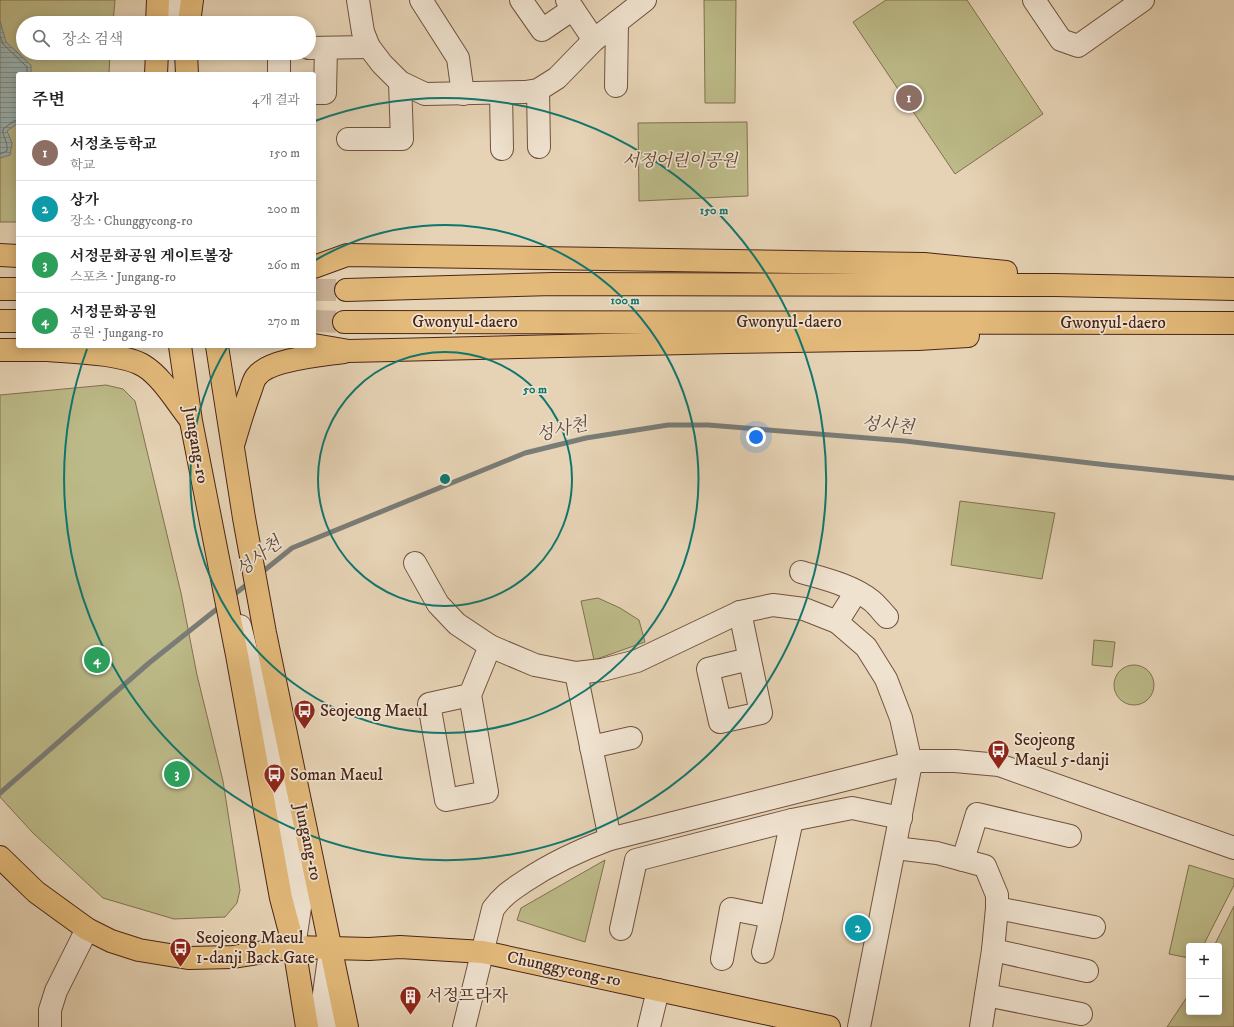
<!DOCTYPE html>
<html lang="ko">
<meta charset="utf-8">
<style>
:root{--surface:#fff;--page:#f6f6f6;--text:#202124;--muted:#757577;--line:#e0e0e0;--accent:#2563eb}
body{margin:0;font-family:"IM FELL DW Pica","Noto Serif KR",serif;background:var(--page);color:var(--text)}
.controls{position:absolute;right:12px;bottom:12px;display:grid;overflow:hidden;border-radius:4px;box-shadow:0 2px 10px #0003}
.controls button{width:36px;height:36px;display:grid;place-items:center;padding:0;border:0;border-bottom:1px solid var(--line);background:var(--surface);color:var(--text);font:20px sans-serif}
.you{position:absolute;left:756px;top:437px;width:14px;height:14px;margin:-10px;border:3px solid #fff;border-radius:50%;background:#1a73e8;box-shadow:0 0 0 6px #1a73e833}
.badge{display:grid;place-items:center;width:26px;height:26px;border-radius:50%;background:var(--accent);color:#fff;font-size:13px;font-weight:700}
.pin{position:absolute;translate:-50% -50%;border:2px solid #fff;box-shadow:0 1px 4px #0006}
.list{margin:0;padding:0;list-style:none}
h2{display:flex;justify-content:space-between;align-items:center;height:52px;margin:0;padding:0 16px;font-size:17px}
h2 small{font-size:13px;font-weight:400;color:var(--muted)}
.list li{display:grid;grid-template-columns:26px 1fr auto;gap:12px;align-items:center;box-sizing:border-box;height:56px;padding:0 16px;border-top:1px solid var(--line)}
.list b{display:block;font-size:15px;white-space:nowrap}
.list p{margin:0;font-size:13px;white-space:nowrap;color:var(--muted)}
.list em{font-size:13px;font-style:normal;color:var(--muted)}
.icon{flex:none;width:22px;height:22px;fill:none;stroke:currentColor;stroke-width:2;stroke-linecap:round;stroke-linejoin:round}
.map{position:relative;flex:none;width:1234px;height:1027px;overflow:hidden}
.search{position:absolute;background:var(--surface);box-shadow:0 2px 10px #0003;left:16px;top:16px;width:300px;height:44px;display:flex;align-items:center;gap:10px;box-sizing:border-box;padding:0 14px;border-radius:22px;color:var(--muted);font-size:15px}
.panel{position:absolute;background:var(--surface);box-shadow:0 2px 10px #0003;left:16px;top:72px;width:300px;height:276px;border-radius:4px}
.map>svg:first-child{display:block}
.green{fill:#bcba88;stroke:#837050}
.water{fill:url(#water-rules);stroke:#7a7c77}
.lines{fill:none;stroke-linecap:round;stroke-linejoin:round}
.shore{stroke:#726e68;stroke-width:1}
.stream{stroke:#7a7c77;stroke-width:5}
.highway-tunnel{stroke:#c7b096;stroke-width:22;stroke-dasharray:22 11;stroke-linecap:butt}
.minor-casing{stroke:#71513f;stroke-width:24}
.major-casing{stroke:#4a2618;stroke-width:24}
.highway-casing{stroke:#4a2618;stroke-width:24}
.minor{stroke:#efe2cf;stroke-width:22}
.major{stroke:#e3ba7a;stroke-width:22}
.highway{stroke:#e3ba7a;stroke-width:22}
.ring{fill:none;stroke:#0f766e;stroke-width:2}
.labels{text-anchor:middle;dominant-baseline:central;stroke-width:3.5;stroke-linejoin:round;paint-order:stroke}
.park-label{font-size:17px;font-style:italic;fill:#61442e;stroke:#efe2cf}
.street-label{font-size:17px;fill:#4a2618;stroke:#efe2cf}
.poi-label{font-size:17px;fill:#4a2618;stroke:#efe2cf;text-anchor:start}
.water-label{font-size:18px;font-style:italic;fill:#5e4a40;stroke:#efe2cf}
.centre{fill:#0f766e;stroke:#efe2cf;stroke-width:2}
.ring-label{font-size:12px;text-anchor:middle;font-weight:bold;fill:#0f766e;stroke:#efe2cf;stroke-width:3.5;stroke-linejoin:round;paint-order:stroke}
</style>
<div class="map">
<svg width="1234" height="1027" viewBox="0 0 1234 1027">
<defs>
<pattern id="water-rules" width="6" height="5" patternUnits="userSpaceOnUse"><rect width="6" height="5" fill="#9ab6b7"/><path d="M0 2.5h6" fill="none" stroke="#809494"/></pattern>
</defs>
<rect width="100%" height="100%" fill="#e6d3b5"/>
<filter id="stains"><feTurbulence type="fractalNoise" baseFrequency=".005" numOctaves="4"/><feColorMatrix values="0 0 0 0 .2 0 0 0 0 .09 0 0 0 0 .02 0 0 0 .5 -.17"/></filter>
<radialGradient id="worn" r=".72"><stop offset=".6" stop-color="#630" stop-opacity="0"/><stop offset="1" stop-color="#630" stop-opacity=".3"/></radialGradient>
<!-- green -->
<g class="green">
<polygon points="0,0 115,0 113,23 23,23 23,53 110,53 109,74 18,74 18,222 0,222"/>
<polygon points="704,0 736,0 735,103 705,103"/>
<polygon points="886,0 967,0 1043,114 955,174 853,22"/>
<polygon points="747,122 748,196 639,201 638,123"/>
<polygon points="106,385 123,389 135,401 181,593 197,675 223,781 240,890 237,903 225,917 174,919 103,898 33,833 0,797 0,395"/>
<polygon points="960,501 1055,513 1042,579 951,565"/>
<polygon points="598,598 620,608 639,620 645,642 594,660 581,601"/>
<polygon points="1094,640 1115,642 1112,667 1092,665"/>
<circle cx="1134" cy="685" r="20"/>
<polygon points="605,860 585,942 517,920 521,908"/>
<polygon points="1189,865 1234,879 1234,885 1203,946 1189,946 1189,958 1169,954"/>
<polygon points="1234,906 1234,1027 1167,1027 1189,994 1189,1012 1219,1012 1219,946 1214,946"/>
</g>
<!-- water -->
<polygon class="water" points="0,21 6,42 31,65 31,74 18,74 18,123 7,131 12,143 10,155 0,158"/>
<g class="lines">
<!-- shore -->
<g class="shore">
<polyline points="0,36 3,44 27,67 27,74"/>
<path d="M0 154 7 151C8 140 2 137 3 129L14 121 18 120"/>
</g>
<!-- stream -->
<g class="stream">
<polyline points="261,573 292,548 525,453 586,438 668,425 708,425 905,441 1107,465 1234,478"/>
<polyline points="231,597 250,582"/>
<polyline points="0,793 149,663 222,605"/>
</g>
<!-- highway-tunnel -->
<g class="highway-tunnel">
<polyline points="314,290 346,290"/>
<polyline points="314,321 344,322"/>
</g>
<defs>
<g id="minor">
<polyline points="178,0 179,23"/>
<polyline points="358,0 363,32 369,47 382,64 400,82 425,94 525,92 538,90 557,78 594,40 645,0"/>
<polyline points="421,0 458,58 463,94"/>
<polyline points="521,0 542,30 573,9"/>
<polyline points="567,0 594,40"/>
<polyline points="1034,0 1061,40 1078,46 1143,0"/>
<polyline points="309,48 369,47"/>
<polyline points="279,53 279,74"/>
<polyline points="616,86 617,22"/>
<polyline points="538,90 539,147"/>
<polyline points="314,93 325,93 326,48"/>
<polyline points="501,93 502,149"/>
<polyline points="348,139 402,139 400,82"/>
<polyline points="415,563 438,604 457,624 490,646 535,665 576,673 602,670 637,661 740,612 773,605 804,609 837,622 866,647 886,679 901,718 911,763 859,1027"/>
<path d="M801 572C825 579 852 585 872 601 878 606 882 612 887 617"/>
<polyline points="740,612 761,713 720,722 708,669 749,659"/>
<polyline points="837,622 856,592"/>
<polyline points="240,626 271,748 302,894 294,947"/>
<polyline points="576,673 610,839"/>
<polyline points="470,695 429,704 446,800 487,792 470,695 490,646"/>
<polyline points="591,747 631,738"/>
<polyline points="895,848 937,853 985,866 997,895 997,908 993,950 981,1027"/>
<polyline points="963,860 977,814 1070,836"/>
<polyline points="997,908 1094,927"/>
<polyline points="621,929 636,860 792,820 852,808 901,818"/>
<polyline points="993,950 1087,971"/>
<polyline points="763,952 771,917"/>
<polyline points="722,959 731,909 771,917 792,820"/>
<polyline points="986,995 1081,1014"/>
<polyline points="50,1027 50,1010 56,991 87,929"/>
<polyline points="329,1027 323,1001 330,951"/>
<path d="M464 1027 493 909C503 895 512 890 525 881 552 863 580 850 610 839L911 763 921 761H955L999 765 1234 848"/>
<polyline points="649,1027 658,990"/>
</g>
<g id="major">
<polyline points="157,23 158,0"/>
<polyline points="189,23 192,0"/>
<polyline points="186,53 187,74"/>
<polyline points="156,74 157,53"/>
<polyline points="180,346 191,421 237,655 281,898 294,947 307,1027"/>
<polyline points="217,346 244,518 265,633 347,1027"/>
<path d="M48 350C73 352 123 353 144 366 162 377 177 403 190 419"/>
<path d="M234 442C239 425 244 408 250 392 252 387 253 381 256 377 268 359 323 355 344 352"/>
<polyline points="0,857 36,892 87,929 111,941 139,950 188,958 233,957 294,947 369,949 400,947 483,952 829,1027"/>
</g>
<g id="highway">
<polyline points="0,255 18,256"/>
<polyline points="314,267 347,255 924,264 1006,272"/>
<polyline points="0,289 18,289"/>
<polyline points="346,290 553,284 1055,285 1234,289"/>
<polyline points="0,321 18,321"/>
<polyline points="344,322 1234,323"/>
<polyline points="314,345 349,351 728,342 918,339 968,336"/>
<polyline points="0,350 48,350 62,346"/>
</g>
</defs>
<!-- minor casing -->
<use href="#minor" class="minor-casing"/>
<!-- major casing -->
<use href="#major" class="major-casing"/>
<!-- highway casing -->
<use href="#highway" class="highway-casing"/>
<!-- minor -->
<use href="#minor" class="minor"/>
<!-- major -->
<use href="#major" class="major"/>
<!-- highway -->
<use href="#highway" class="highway"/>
</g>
<!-- distance rings -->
<g class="ring">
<circle cx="445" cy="479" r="127"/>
<path d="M314 261A254 254 0 1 1 228 346"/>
<path d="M315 121A381 381 0 1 1 87 349"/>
</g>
<!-- icons -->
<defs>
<symbol id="bus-pin" viewBox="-11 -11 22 30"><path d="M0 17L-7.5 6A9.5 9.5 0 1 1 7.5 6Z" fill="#8f2418" stroke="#efe2cf"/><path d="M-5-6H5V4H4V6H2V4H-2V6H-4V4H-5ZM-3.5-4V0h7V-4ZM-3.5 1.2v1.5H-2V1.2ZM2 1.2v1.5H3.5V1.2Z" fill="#fff"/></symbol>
<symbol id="building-pin" viewBox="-11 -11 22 30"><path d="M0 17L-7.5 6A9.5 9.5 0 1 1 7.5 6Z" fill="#8f2418" stroke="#efe2cf"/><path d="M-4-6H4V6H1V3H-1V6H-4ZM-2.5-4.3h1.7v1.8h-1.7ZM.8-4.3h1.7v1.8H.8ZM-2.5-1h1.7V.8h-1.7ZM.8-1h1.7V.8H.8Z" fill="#fff"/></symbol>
</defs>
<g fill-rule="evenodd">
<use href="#bus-pin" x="292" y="698" width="25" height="34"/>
<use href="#bus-pin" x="986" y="738" width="25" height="34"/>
<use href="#bus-pin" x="262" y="762" width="25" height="34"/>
<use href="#bus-pin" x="168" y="936" width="25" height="34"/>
<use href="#building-pin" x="398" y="984" width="25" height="34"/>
</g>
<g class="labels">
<!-- park labels -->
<g class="park-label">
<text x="680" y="161">서정어린이공원</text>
</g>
<!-- street labels -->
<g class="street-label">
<text x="465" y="322">Gwonyul-daero</text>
<text x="789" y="322">Gwonyul-daero</text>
<text x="1113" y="323">Gwonyul-daero</text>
<text transform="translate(196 445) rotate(80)">Jungang-ro</text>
<text transform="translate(308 842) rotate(78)">Jungang-ro</text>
<text transform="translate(564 969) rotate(12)">Chunggyeong-ro</text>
</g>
<!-- poi labels -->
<g class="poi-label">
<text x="320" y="711">Seojeong Maeul</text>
<text x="1014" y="740">Seojeong<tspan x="1014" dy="20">Maeul 5-danji</tspan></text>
<text x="290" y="775">Soman Maeul</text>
<text x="196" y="938">Seojeong Maeul<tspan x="196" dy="20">1-danji Back Gate</tspan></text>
<text x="426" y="996">서정프라자</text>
</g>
<!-- water labels -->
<g class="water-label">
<text transform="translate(888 426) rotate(5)">성사천</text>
<text transform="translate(562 430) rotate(-13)">성사천</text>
<text transform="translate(259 557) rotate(-38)">성사천</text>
</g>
</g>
<circle cx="445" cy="479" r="6" class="centre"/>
<g class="ring-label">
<text x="714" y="214">150 m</text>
<text x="625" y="304">100 m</text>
<text x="535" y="393">50 m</text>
</g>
<rect width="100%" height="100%" filter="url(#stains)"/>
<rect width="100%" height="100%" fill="url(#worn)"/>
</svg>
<div class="controls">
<button>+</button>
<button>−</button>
</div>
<div class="you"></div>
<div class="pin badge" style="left:909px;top:98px;background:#8d6e63">1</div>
<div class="pin badge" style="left:858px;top:928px;background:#0f9aa8">2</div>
<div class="pin badge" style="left:177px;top:774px;background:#2e9e5b">3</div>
<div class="pin badge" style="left:97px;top:660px;background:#2e9e5b">4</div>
<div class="search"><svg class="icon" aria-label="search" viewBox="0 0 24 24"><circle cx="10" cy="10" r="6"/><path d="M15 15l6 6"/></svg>장소 검색</div>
<section class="panel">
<h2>주변<small>4개 결과</small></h2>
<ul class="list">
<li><span class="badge" style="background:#8d6e63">1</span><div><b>서정초등학교</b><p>학교</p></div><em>150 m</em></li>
<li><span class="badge" style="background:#0f9aa8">2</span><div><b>상가</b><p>장소 · Chunggyeong-ro</p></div><em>200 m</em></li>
<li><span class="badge" style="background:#2e9e5b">3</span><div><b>서정문화공원 게이트볼장</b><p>스포츠 · Jungang-ro</p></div><em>260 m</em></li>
<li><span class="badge" style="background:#2e9e5b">4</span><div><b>서정문화공원</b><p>공원 · Jungang-ro</p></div><em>270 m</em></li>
</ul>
</section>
</div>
